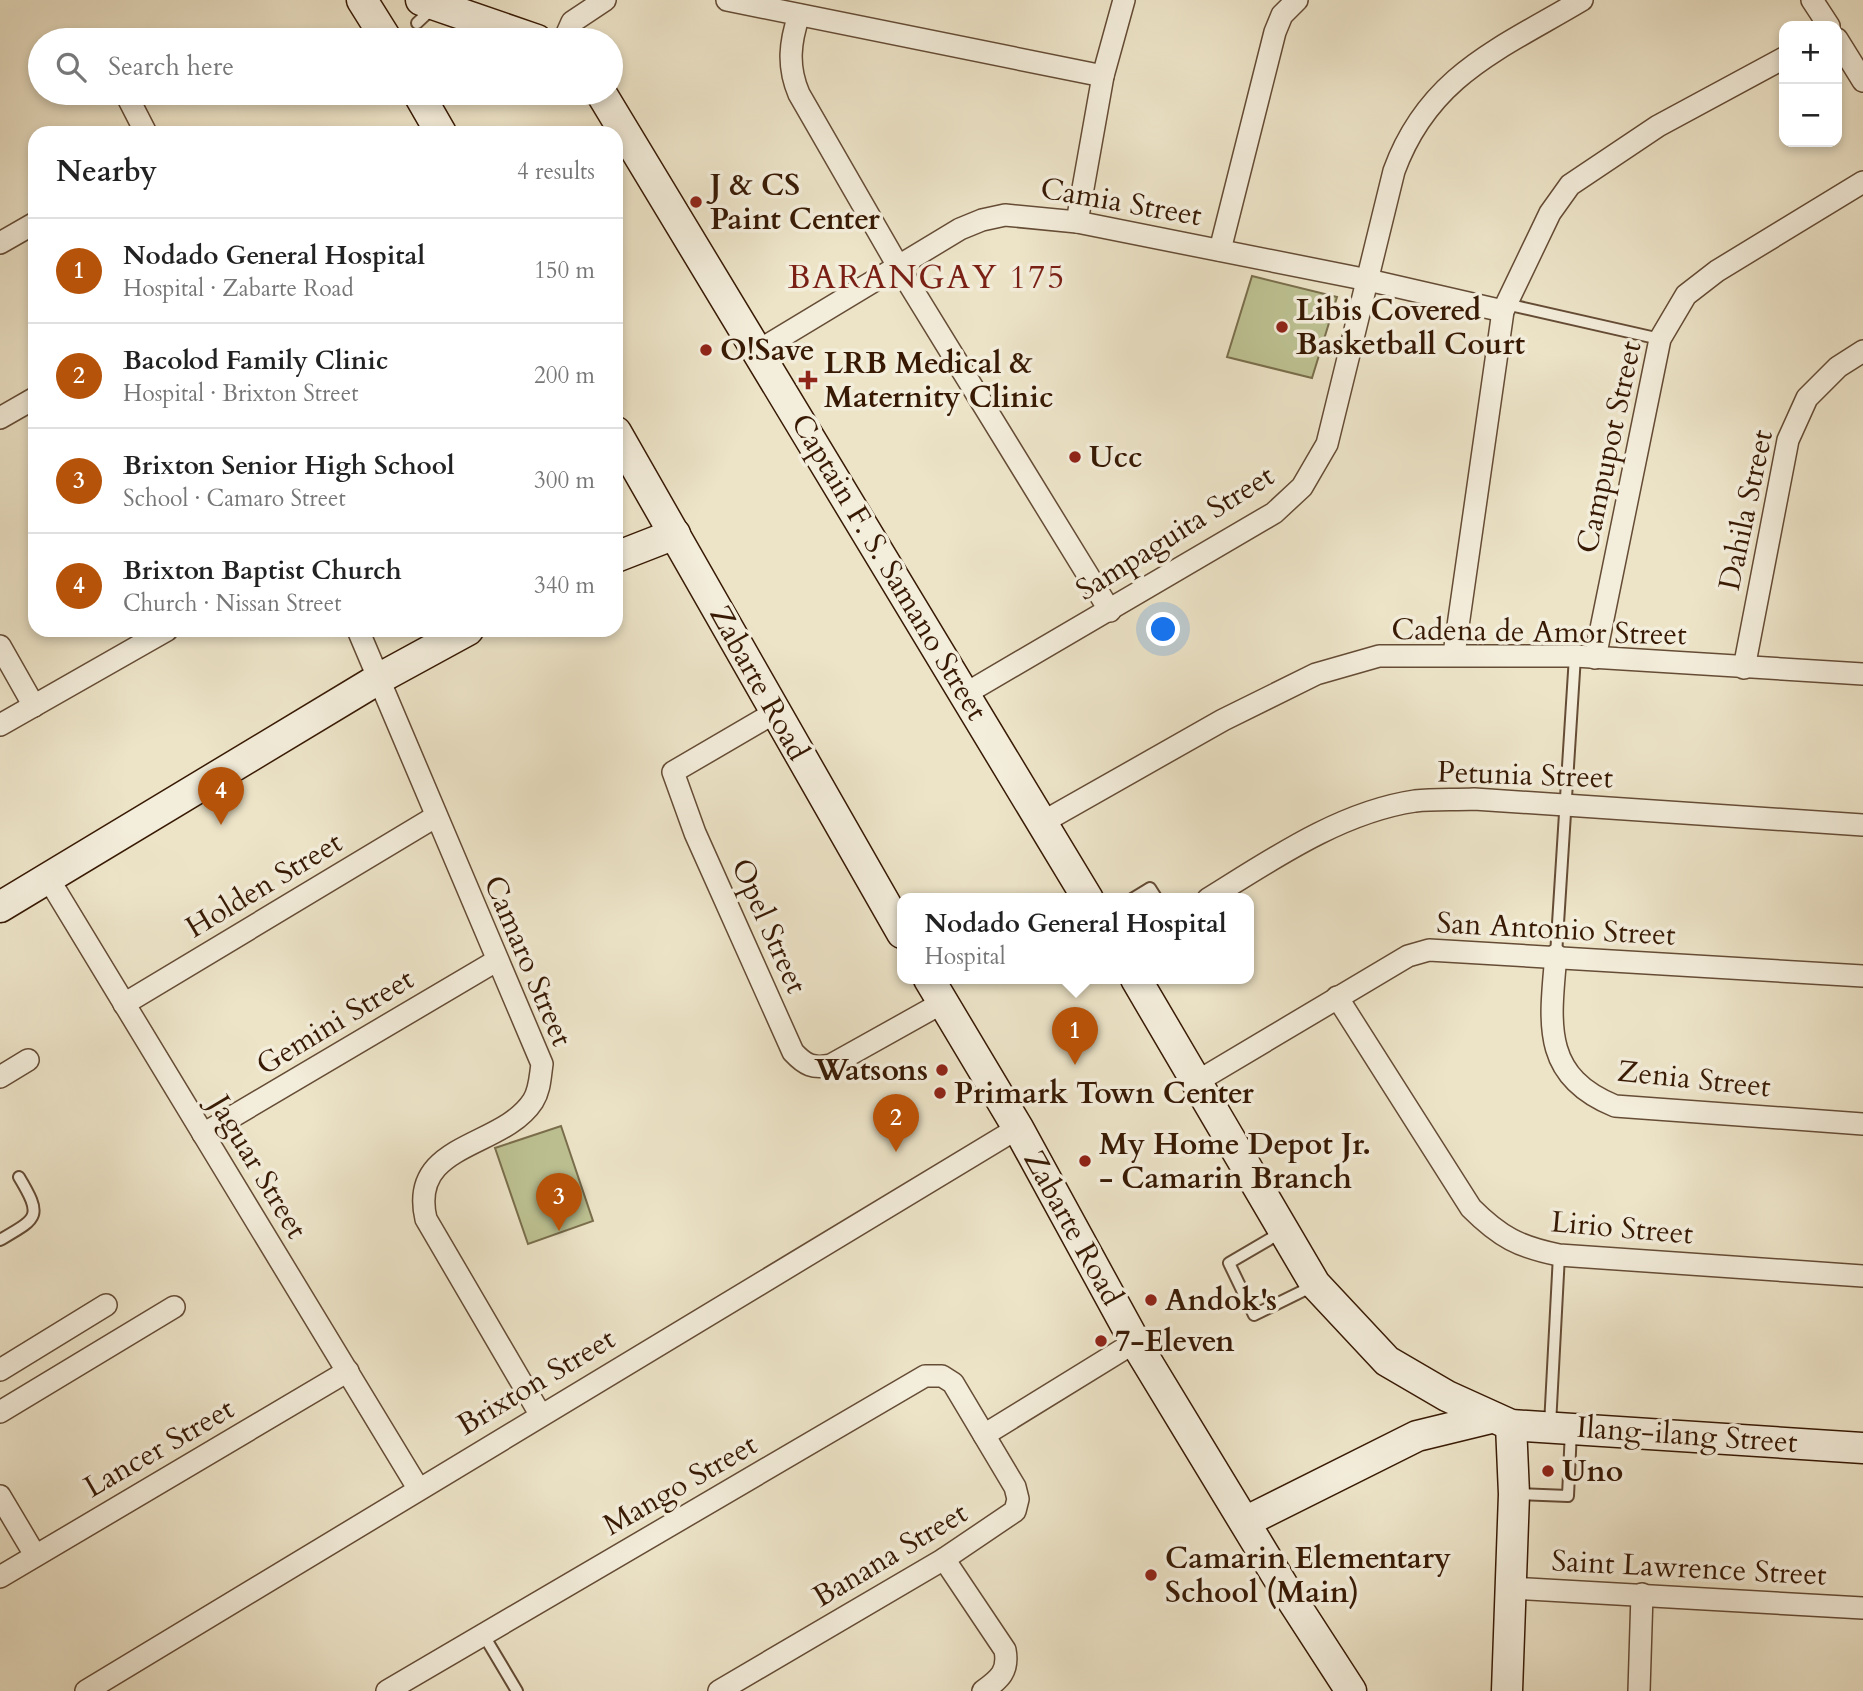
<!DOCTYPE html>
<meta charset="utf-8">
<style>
:root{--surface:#fff;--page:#f2f2f2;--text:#222;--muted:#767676;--line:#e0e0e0;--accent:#b45309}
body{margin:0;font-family:Cardo,serif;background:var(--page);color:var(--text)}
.controls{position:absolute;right:21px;top:21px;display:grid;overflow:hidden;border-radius:14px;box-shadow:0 4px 10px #0003}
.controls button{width:63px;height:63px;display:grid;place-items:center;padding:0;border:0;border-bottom:2px solid var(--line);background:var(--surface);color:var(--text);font:35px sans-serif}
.you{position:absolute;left:1164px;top:630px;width:24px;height:24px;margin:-18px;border:5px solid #fff;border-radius:50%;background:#1a73e8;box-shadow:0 0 0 10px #1a73e833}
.badge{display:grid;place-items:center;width:46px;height:46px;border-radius:50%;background:var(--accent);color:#fff;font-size:23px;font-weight:700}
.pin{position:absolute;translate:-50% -58px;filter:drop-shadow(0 2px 4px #0008)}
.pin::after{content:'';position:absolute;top:37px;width:24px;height:21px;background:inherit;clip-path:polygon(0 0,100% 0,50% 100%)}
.popup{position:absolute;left:897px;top:893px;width:357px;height:91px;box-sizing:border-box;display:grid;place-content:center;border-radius:14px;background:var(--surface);filter:drop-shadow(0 2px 5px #0005);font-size:23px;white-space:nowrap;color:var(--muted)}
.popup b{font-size:26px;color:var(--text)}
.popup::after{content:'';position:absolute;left:50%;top:100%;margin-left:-14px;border:14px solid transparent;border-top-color:var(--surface)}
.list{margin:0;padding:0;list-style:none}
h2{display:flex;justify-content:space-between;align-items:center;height:91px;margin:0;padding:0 28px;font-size:30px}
h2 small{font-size:23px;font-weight:400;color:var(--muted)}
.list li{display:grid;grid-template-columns:46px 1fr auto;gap:21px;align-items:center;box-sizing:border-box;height:105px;padding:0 28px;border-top:2px solid var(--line)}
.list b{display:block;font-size:26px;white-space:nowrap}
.list p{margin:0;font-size:23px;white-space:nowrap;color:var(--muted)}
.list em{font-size:23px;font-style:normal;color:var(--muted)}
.icon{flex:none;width:38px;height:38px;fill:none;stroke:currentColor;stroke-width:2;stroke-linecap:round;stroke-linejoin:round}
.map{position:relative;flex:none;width:1863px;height:1691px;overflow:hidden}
.search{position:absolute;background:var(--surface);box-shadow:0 4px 10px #0003;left:28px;top:28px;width:595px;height:77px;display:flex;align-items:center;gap:18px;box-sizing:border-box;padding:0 24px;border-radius:38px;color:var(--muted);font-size:26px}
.panel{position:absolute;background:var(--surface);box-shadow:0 4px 10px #0003;left:28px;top:126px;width:595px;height:511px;border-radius:21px}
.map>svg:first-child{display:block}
.green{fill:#bdc293;stroke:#7a6e4c;stroke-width:2}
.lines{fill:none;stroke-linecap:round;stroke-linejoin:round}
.lane-casing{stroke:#654c35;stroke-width:14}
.street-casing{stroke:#654c35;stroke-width:24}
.secondary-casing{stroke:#381a04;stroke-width:33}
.lane{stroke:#f3eddb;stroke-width:10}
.street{stroke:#f3eddb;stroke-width:21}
.secondary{stroke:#f3eddb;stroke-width:30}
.poi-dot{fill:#8f2418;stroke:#f3eddb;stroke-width:2.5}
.labels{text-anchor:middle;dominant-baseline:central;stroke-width:7;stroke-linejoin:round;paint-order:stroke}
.poi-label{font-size:30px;font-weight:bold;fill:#381a04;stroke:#f3eddb;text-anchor:start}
.street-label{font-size:30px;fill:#381a04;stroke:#f3eddb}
.quarter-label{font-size:33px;letter-spacing:2px;fill:#7a1f14;stroke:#f3eddb}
</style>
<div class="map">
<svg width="1863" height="1691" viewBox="0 0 1863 1691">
<rect width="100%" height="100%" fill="#ede4c8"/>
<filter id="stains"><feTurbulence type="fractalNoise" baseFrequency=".00286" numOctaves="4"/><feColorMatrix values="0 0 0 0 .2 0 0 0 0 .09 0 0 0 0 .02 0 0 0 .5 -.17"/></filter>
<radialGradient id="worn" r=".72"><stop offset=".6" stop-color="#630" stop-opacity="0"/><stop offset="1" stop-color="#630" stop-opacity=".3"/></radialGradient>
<!-- green -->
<g class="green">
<polygon points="1252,276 1337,297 1312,378 1227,357"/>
<polygon points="561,1126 593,1221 528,1244 495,1148"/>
</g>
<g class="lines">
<defs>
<g id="lane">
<polyline points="417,23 433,8"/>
<polyline points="1506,304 1660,339"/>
<polyline points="1132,899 1150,888 1157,899"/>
<polyline points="1556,955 1575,656"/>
<polyline points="1282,1232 1229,1263 1254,1315 1313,1286"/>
<path d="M0 1240C38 1218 43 1217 19 1177"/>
<polyline points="1550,1425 1559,1255"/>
<polyline points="1517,1494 1568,1496 1571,1430"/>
<polyline points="483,1634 517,1691"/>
</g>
<g id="street">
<polyline points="727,0 1103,76"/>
<polyline points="1812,0 1829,26"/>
<path d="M799 15C790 42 787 66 799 94L898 266 1110 611"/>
<polyline points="1837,39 1863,81"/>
<polyline points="564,40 572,22 605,0"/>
<polyline points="127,96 146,133"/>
<polyline points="1077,222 1103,76 1124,0"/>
<polyline points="0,243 35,223"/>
<polyline points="1220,250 1275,32 1282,15 1297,0"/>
<polyline points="758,351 960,229 982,220 1005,215 1077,222 1368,280 1503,311"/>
<polyline points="0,418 35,398"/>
<path d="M358 630 542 1064C540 1077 540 1090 533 1101 502 1149 408 1142 426 1219L540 1414"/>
<polyline points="0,646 34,706"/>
<polyline points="1454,654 1503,311 1550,213 1570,185 1658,126 1784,58"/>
<polyline points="1595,658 1660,339 1686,295 1717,271 1863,182"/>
<polyline points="1744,668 1788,440 1807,398 1838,367 1863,351"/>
<path d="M965 694 1274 513 1302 487 1327 444 1394 171C1429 75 1500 49 1582 0"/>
<path d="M774 713 673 772 695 833 793 1052C805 1065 813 1069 831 1065L942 1003"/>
<polyline points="0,725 167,630"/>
<polyline points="1043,822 1223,720 1316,674 1379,656 1575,656 1863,674"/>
<polyline points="48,878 418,1488"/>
<path d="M1208 899C1271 860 1340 812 1415 801 1434 799 1454 800 1474 799L1863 825"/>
<path d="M1556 955C1550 1023 1541 1076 1615 1106L1863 1124"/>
<path d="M1337 997 1471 1208C1500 1237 1519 1247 1559 1255L1863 1276"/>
<polyline points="124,1004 435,817"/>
<polyline points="0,1077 28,1060"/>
<polyline points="1198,1081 1408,956 1429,950 1863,976"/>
<polyline points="203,1134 496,961"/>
<polyline points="0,1370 106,1305"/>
<polyline points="0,1412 174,1307"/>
<polyline points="984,1435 1135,1342"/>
<polyline points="0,1496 35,1555"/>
<path d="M944 1559 1005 1650C1009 1671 1000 1679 983 1691"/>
<polyline points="0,1577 348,1371"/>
<polyline points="1511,1588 1863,1608"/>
<polyline points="86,1691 1018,1128"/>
<polyline points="387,1691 925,1376 942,1376 953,1383 1015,1487 1018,1499 1015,1511 944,1559 719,1691"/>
<polyline points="1639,1691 1642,1594"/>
</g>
<g id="secondary">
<polyline points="362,0 387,40"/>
<polyline points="421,0 537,40"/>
<polyline points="418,93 441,133"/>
<polyline points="601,93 1088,899"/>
<polyline points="616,432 902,933"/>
<polyline points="616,557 675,534"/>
<polyline points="0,907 380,678 468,630"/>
<polyline points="929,979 1018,1128 1135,1342 1285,1589 1351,1691"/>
<polyline points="1136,979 1315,1284 1387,1361 1447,1396 1511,1425 1863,1448"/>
<polyline points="1245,1522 1417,1436 1491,1418"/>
<polyline points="1507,1691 1514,1494 1511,1425"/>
</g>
</defs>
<!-- lane casing -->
<use href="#lane" class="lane-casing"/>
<!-- street casing -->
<use href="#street" class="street-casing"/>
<!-- secondary casing -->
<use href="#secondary" class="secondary-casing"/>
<!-- lane -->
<use href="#lane" class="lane"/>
<!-- street -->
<use href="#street" class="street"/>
<!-- secondary -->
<use href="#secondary" class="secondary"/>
</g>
<!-- markers -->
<g class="poi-dot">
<circle cx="696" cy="202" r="7"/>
<circle cx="1282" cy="327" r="7"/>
<circle cx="706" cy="350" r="7"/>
<path d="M804.5 369.5h7v7h7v7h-7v7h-7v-7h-7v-7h7z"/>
<circle cx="1075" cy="457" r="7"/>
<circle cx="942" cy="1070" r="7"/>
<circle cx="940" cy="1093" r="7"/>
<circle cx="1085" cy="1161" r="7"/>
<circle cx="1151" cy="1300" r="7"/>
<circle cx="1101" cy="1341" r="7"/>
<circle cx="1548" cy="1471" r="7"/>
<circle cx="1151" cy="1575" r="7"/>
</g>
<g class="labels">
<!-- poi labels -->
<g class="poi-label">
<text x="710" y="185">J &amp; CS<tspan x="710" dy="34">Paint Center</tspan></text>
<text x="1296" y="310">Libis Covered<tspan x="1296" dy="34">Basketball Court</tspan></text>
<text x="720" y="350">O!Save</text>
<text x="824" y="363">LRB Medical &amp;<tspan x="824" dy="34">Maternity Clinic</tspan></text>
<text x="1089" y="457">Ucc</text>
<text x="928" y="1070" text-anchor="end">Watsons</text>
<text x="954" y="1093">Primark Town Center</text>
<text x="1099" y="1144">My Home Depot Jr.<tspan x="1099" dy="34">- Camarin Branch</tspan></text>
<text x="1165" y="1300">Andok's</text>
<text x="1115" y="1341">7-Eleven</text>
<text x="1562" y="1471">Uno</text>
<text x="1165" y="1558">Camarin Elementary<tspan x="1165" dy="34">School (Main)</tspan></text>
</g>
<!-- street labels -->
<g class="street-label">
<text transform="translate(1121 202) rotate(10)">Camia Street</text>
<text transform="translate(1609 447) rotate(-78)">Campupot Street</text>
<text transform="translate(1746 510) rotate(-78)">Dahila Street</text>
<text transform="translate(1175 533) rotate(-32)">Sampaguita Street</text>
<text transform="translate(889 567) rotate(59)">Captain F. S. Samano Street</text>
<text transform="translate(1539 632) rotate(1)">Cadena de Amor Street</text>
<text transform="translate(759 683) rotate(61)">Zabarte Road</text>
<text transform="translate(1525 775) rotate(2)">Petunia Street</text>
<text transform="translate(264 885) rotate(-31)">Holden Street</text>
<text transform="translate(769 926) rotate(66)">Opel Street</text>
<text transform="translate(1556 929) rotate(3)">San Antonio Street</text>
<text transform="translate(528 961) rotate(67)">Camaro Street</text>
<text transform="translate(335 1022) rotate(-31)">Gemini Street</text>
<text transform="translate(1694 1079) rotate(6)">Zenia Street</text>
<text transform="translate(258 1167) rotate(59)">Jaguar Street</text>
<text transform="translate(1073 1228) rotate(61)">Zabarte Road</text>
<text transform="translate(1622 1228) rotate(5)">Lirio Street</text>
<text transform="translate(536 1382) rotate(-31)">Brixton Street</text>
<text transform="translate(1687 1435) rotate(4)">Ilang-ilang Street</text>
<text transform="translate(159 1448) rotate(-30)">Lancer Street</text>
<text transform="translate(680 1485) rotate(-30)">Mango Street</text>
<text transform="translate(890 1555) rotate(-31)">Banana Street</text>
<text transform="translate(1689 1568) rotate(3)">Saint Lawrence Street</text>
</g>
<!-- quarter labels -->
<g class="quarter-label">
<text x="927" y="277">BARANGAY 175</text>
</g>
</g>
<rect width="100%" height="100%" filter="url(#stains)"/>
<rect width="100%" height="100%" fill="url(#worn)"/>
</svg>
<div class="controls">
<button>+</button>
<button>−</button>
</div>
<div class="you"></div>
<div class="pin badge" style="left:1075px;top:1065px">1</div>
<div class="popup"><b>Nodado General Hospital</b>Hospital</div>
<div class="pin badge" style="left:896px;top:1152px">2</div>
<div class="pin badge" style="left:559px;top:1231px">3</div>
<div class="pin badge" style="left:221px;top:825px">4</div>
<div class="search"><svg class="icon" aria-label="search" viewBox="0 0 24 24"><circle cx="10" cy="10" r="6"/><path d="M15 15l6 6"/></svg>Search here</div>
<section class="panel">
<h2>Nearby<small>4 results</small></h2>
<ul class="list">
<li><span class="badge">1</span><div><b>Nodado General Hospital</b><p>Hospital · Zabarte Road</p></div><em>150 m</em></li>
<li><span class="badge">2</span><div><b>Bacolod Family Clinic</b><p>Hospital · Brixton Street</p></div><em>200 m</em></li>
<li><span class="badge">3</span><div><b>Brixton Senior High School</b><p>School · Camaro Street</p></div><em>300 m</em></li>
<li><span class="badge">4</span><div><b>Brixton Baptist Church</b><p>Church · Nissan Street</p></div><em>340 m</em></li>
</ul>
</section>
</div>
